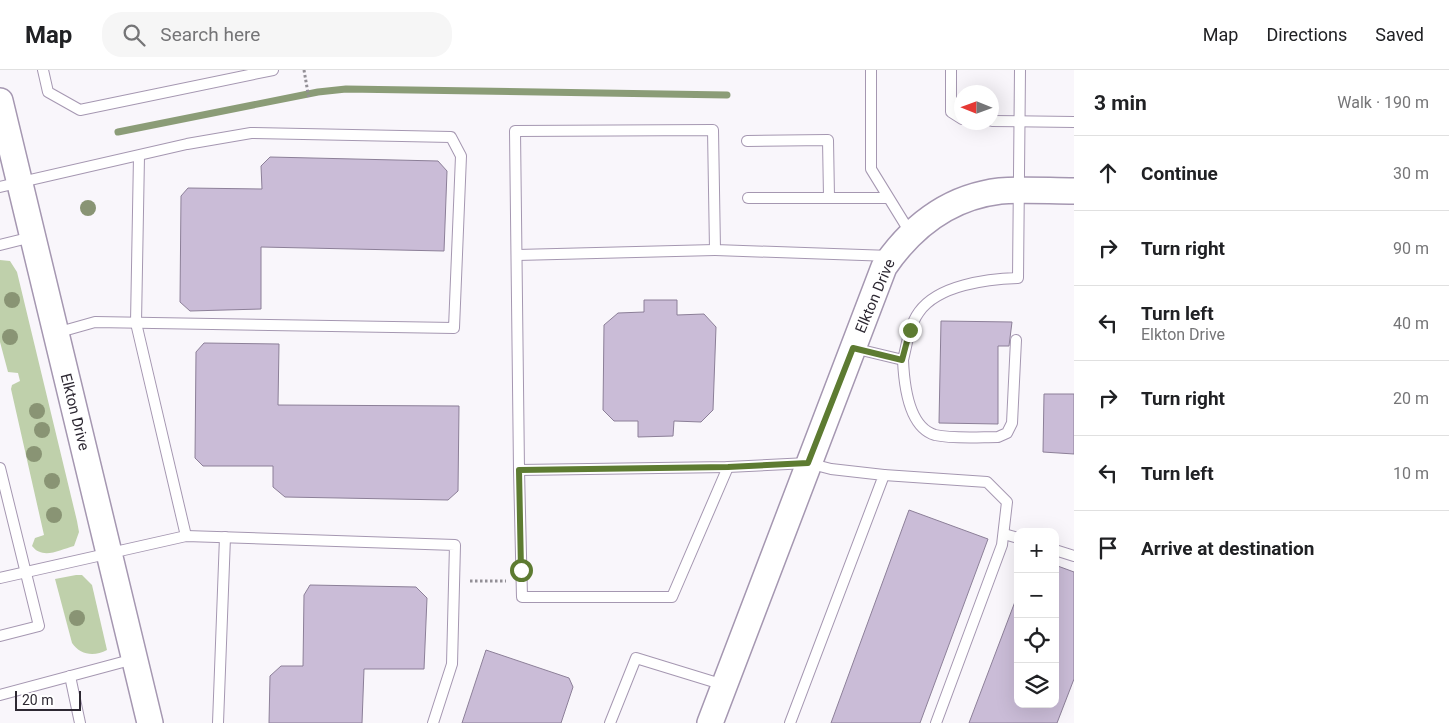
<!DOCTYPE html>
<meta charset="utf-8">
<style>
:root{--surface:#fff;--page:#f6f6f6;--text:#202124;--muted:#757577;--line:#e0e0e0}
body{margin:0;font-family:Roboto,sans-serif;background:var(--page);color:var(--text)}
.controls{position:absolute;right:15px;bottom:15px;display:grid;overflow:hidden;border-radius:10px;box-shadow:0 5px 20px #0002}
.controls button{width:45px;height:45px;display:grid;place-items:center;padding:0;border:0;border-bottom:1px solid var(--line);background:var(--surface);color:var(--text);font:25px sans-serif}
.compass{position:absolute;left:954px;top:15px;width:45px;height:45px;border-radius:50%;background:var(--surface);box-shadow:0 5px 20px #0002;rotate:271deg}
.scale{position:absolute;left:15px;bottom:12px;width:66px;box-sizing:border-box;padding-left:5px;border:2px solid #2d2832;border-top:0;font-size:14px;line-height:18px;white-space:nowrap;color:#2d2832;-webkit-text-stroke:4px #fff;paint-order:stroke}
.stop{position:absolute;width:15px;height:15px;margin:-11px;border:4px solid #5d7b31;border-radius:50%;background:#fff}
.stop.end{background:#5d7b31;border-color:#fff;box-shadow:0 1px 5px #0008}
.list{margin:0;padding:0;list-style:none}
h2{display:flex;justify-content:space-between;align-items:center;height:65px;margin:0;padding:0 20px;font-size:21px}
h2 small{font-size:16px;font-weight:400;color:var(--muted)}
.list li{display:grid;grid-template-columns:32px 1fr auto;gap:15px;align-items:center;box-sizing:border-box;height:75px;padding:0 20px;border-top:1px solid var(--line)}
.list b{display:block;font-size:19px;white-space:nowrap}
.list p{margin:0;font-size:16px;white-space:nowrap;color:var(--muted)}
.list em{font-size:16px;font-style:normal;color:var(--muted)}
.icon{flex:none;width:28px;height:28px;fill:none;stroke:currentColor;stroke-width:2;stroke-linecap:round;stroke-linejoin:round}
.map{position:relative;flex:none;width:1074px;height:653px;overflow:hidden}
header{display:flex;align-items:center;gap:30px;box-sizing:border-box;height:70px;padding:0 25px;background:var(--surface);border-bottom:1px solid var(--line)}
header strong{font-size:24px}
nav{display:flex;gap:28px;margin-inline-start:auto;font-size:18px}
.search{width:350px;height:45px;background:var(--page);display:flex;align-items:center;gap:12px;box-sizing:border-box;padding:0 18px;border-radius:20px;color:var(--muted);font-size:19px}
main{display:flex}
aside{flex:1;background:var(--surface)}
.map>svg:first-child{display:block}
.green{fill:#bfd0ab}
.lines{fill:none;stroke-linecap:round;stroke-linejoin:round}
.stream{stroke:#8b9c77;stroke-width:7}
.building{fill:#cabcd7;stroke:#8c7f98}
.service-casing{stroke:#a597b1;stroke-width:12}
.tertiary-casing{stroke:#a597b1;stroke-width:28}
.path{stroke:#938f96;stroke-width:3;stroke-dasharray:2.5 2.5;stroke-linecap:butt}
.service{stroke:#fff;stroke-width:10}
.tertiary{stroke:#fff;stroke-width:25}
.tree{fill:#899474}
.route{stroke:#5d7b31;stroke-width:6}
.labels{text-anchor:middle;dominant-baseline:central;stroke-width:4;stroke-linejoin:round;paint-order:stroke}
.street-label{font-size:15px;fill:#2d2832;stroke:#fff}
</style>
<header>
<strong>Map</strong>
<div class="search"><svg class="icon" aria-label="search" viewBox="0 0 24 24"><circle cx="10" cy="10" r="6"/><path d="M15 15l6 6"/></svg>Search here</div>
<nav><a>Map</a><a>Directions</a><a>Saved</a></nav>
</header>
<main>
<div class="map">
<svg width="1074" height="653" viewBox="0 0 1074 653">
<rect width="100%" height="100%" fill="#f9f6fb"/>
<!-- green -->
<g class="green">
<path d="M0 190 10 191 17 202 77 451 79 462 74 476C59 480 43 490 32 476L35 468 44 465 11 319 12 315 20 311 18 303 8 302 0 272Z"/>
<path d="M76 505H82L92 515 107 580C94 587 80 585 72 573L55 509Z"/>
</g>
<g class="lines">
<!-- stream -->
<polyline class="stream" points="118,62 318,22 346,19 727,25"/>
</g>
<!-- building -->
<g class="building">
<polygon points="270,87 438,91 447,101 444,181 261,177 261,239 190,241 180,232 181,126 188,118 262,119 261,96"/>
<polygon points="644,230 677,230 677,245 704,244 716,257 713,340 701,352 674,351 673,366 638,367 638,351 614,351 603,340 604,255 618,243 644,242"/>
<polygon points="941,251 1012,252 1009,276 998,276 998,354 939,353"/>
<polygon points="204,273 279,274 278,335 459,336 458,421 448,430 285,427 273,417 273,396 203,396 195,388 196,282"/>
<polygon points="1044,324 1074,324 1074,384 1043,382"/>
<polygon points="909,440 988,469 920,653 831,653"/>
<polygon points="1055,495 1074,502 1074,609 1057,653 969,653 1016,529 1018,634 1055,634"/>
<polygon points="310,515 416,517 427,528 424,599 364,599 362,653 269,653 270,606 281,596 303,596 304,525"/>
<polygon points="486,580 569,608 573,617 561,653 462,653"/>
</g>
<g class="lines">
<defs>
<g id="service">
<polyline points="43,0 48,22 80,40 273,0"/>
<polyline points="871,0 871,99 911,164"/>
<polyline points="951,0 951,42 962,49"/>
<polyline points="992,51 1074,52"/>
<polyline points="747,71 828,70 829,127"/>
<polyline points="139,86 136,253 186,466"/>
<polyline points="0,117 187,74 251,63 451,67 461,86 454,258 95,252 56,263"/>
<polyline points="748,128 888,128"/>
<polyline points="0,175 32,167"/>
<polyline points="517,185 715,180"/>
<path d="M853 278 903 290C907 274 909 256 919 242 938 215 987 209 1018 208L1020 0"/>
<path d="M903 290C904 313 908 357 935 365 953 369 980 367 998 367L1007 363 1012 353 1016 270"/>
<polyline points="0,398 39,556 0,566"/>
<polyline points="519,400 522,527 672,527 728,397"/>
<polyline points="884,405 987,412 1007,432 1002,475 936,653"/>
<polyline points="1004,464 1018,468"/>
<polyline points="1055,480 1074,486"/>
<polyline points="0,508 186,466 455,475 452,594 433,653"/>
<polyline points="70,606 80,653"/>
<polyline points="0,625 134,589"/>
<polyline points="218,653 225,467"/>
<polyline points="610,653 636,588 724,615"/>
<polyline points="790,653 884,405 831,399 808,393 728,397 519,400 515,61 713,60 715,180 891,186"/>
</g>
<g id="tertiary">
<polyline points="0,31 150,653"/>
<path d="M710 653 884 197C912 156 950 127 1000 121 1024 119 1050 121 1074 121"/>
</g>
</defs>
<!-- service casing -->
<use href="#service" class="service-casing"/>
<!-- tertiary casing -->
<use href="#tertiary" class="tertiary-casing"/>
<!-- path -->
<g class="path">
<polyline points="304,0 309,29"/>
<polyline points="470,511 506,511"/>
</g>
<!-- service -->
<use href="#service" class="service"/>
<!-- tertiary -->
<use href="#tertiary" class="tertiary"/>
</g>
<!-- trees -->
<g class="tree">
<circle cx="88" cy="138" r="8"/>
<circle cx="12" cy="230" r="8"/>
<circle cx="10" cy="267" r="8"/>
<circle cx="37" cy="341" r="8"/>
<circle cx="42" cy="360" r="8"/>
<circle cx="34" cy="384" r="8"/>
<circle cx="52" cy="411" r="8"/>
<circle cx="54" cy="445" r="8"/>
<circle cx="77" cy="548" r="8"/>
</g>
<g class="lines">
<!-- route -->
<polyline class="route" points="521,500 519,400 728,397 808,393 853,278 902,290 910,260"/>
</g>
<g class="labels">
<!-- street labels -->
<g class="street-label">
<text transform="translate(875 226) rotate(-67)">Elkton Drive</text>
<text transform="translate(75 342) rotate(76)">Elkton Drive</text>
</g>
</g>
</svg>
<div class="controls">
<button>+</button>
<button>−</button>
<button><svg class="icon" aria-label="locate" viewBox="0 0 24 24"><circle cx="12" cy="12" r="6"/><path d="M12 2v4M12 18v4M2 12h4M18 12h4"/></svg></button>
<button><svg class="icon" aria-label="layers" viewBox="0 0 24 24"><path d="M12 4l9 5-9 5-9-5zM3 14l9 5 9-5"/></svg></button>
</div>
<svg class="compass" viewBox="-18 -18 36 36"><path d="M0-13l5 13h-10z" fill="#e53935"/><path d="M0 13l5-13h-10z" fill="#757577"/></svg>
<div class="scale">20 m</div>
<div class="stop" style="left:521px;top:500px"></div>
<div class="stop end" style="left:910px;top:260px"></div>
</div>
<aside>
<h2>3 min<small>Walk · 190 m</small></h2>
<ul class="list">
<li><svg class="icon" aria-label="ahead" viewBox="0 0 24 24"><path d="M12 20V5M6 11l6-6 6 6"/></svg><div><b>Continue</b></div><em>30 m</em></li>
<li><svg class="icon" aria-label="right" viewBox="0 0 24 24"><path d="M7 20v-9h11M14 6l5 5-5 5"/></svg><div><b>Turn right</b></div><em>90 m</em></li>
<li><svg class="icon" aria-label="left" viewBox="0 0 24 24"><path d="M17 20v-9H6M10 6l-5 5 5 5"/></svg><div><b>Turn left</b><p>Elkton Drive</p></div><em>40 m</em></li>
<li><svg class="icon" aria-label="right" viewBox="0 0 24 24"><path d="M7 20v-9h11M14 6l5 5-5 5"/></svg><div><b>Turn right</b></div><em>20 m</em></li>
<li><svg class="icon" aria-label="left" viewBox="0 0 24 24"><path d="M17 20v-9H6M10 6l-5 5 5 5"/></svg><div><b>Turn left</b></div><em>10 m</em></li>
<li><svg class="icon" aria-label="arrive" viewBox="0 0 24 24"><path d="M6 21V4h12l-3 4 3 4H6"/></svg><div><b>Arrive at destination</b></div></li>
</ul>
</aside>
</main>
